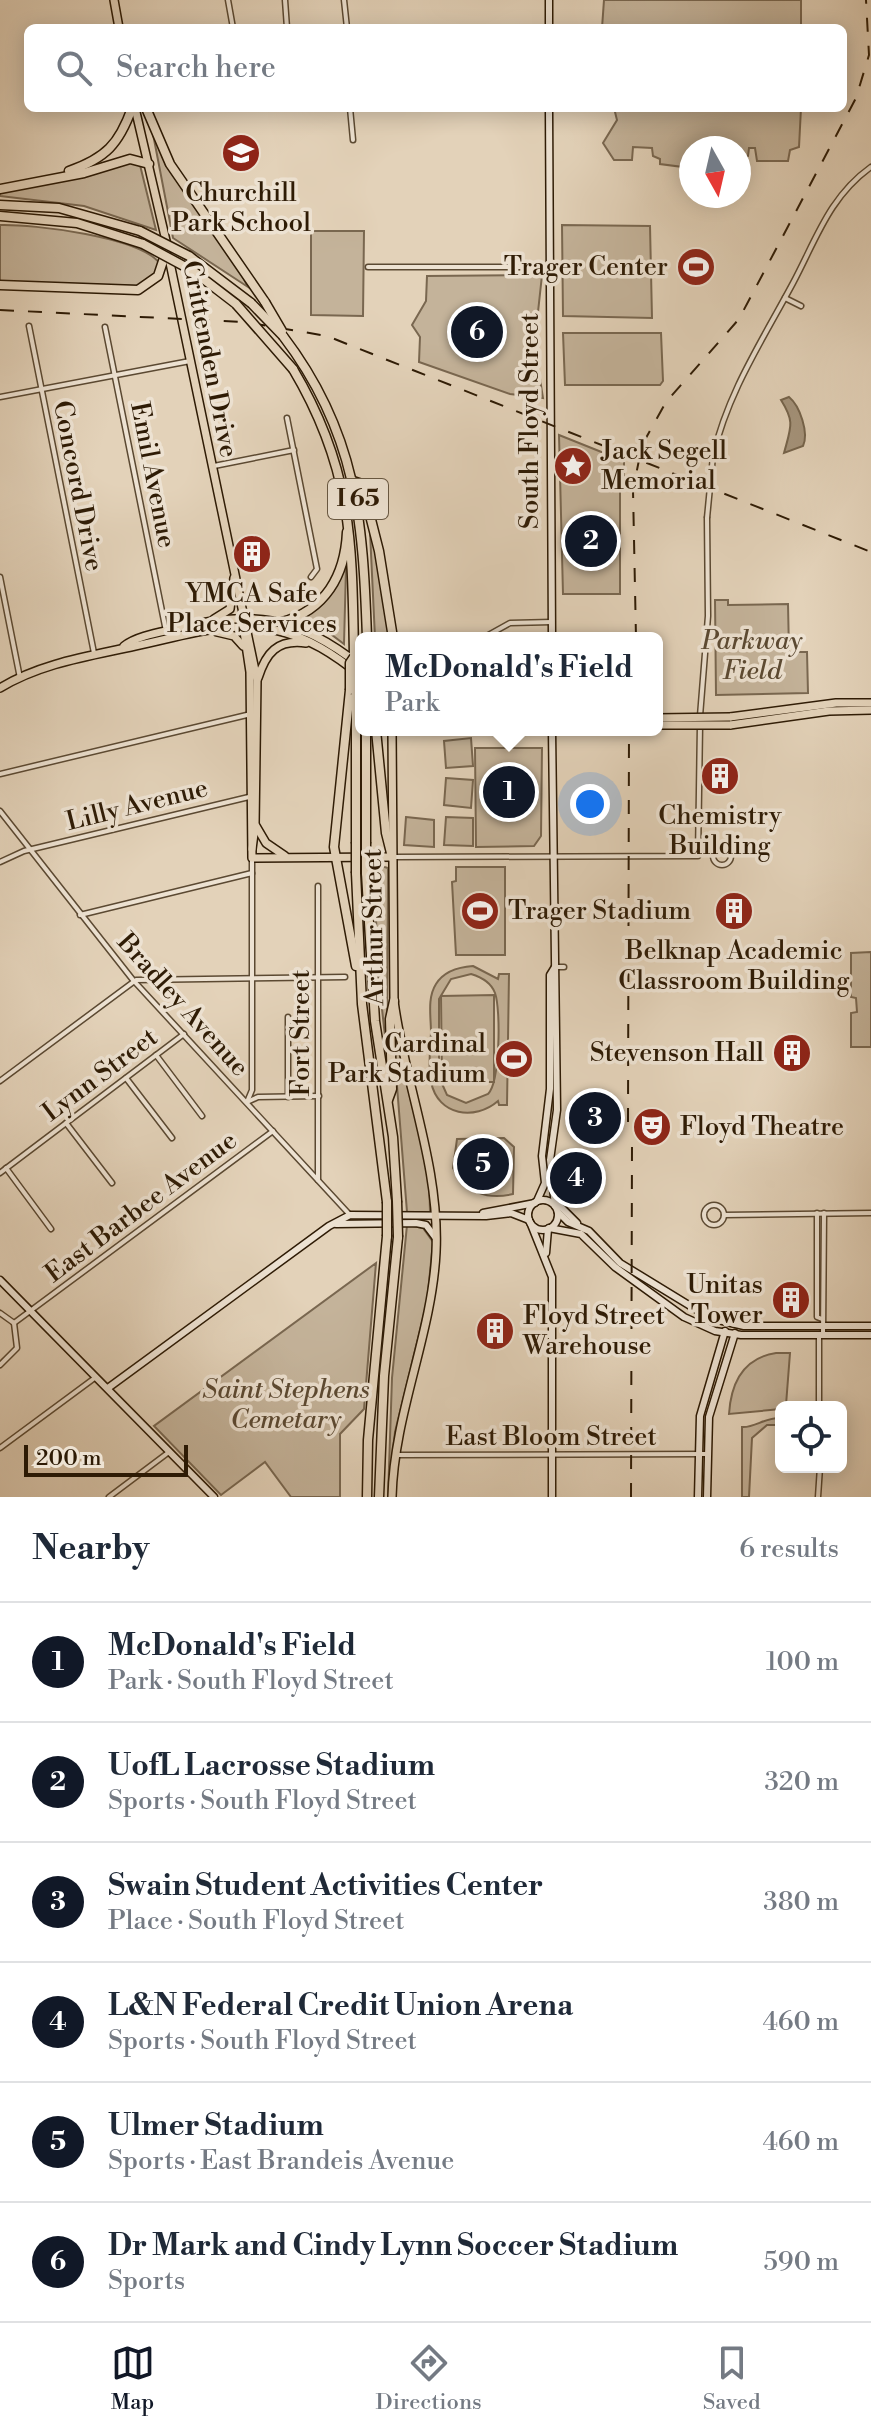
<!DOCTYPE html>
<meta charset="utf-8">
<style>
:root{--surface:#fff;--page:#f6f6f7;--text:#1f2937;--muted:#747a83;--line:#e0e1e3;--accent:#111827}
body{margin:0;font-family:"Libre Bodoni",serif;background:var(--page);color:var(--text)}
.controls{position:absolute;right:24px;bottom:24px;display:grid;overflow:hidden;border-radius:12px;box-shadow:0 4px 20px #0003}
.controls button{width:72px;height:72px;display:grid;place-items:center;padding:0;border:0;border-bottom:2px solid var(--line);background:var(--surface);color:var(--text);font:40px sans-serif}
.compass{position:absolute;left:679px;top:136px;width:72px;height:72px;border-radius:50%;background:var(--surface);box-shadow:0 4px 20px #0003;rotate:172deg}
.scale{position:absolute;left:24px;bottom:20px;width:164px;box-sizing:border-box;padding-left:8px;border:4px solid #2e1b05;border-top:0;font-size:22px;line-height:28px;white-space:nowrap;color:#2e1b05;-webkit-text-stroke:6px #ede2d2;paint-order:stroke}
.you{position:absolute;left:590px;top:804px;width:28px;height:28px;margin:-20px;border:6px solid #fff;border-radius:50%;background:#1a73e8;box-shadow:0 0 0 12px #1a73e833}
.badge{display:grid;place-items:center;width:52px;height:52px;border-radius:50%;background:var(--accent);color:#fff;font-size:26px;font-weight:700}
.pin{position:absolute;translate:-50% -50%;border:4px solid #fff;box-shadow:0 2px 8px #0006}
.popup{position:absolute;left:355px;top:632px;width:308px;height:104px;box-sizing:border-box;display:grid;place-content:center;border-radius:12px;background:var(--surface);filter:drop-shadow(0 2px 6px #0005);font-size:26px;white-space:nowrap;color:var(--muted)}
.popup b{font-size:30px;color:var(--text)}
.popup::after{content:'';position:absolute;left:50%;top:100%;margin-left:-16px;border:16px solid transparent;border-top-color:var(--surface)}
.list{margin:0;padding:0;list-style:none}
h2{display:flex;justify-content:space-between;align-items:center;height:104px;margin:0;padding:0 32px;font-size:34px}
h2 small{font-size:26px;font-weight:400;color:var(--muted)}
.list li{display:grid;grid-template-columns:52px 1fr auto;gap:24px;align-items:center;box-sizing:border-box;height:120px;padding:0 32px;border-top:2px solid var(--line)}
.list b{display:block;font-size:30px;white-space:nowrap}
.list p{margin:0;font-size:26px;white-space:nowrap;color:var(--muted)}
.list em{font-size:26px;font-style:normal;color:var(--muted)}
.icon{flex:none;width:44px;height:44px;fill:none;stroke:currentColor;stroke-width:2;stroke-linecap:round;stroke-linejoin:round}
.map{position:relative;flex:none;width:871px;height:1497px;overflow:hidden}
.search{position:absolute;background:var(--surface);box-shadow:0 4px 20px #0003;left:24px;right:24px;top:24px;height:88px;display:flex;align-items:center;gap:20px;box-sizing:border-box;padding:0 28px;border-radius:12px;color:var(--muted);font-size:30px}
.sheet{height:824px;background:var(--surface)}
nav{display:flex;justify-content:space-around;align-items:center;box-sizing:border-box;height:112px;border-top:2px solid var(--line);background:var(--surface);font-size:22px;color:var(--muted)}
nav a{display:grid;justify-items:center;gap:4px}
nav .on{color:var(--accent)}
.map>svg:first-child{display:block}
.green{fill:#c4b39a;stroke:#796750;stroke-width:2;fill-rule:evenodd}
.water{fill:#a5947c;stroke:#75644c;stroke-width:2}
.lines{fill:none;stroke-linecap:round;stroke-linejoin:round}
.street-casing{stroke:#5b4932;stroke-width:7}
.secondary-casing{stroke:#2e1b05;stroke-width:9}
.primary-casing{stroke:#2e1b05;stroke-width:10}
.highway-casing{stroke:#2e1b05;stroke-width:11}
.street{stroke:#ede2d2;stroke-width:4}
.secondary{stroke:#ede2d2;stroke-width:6}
.primary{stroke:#e3d2b9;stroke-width:7}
.highway{stroke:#e3d2b9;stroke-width:8}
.rail{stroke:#2e1b05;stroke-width:2;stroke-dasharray:14 14;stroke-linecap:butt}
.street-bridge-casing{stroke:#5b4932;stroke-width:7;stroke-linecap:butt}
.primary-bridge-casing{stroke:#2e1b05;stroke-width:10;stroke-linecap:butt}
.highway-bridge-casing{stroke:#2e1b05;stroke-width:11;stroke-linecap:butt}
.street-bridge{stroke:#ede2d2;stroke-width:4}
.primary-bridge{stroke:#e3d2b9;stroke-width:7}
.highway-bridge{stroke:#e3d2b9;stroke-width:8}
.labels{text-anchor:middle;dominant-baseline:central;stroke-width:7;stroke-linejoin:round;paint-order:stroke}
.shield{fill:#ede2d2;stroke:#675742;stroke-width:2}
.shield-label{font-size:24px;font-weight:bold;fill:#2e1b05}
.poi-label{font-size:26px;fill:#2e1b05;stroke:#ede2d2}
.street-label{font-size:26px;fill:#2e1b05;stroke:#ede2d2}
.park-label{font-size:26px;font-style:italic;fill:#5b4932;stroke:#ede2d2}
</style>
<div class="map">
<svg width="871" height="1497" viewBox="0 0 871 1497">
<rect width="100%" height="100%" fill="#e3d2b9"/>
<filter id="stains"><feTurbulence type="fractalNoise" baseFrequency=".0025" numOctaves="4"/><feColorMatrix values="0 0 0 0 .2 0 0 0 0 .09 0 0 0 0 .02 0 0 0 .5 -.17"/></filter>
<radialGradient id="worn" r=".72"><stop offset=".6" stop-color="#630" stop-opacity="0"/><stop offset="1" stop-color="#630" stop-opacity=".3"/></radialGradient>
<!-- green -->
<g class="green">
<polygon points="604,0 801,0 801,28 602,28"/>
<polygon points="614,108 801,108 799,147 790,150 788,161 757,161 755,148 749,148 748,156 739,159 739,148 691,148 691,168 660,164 660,159 653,156 652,148 633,147 632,160 614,160 603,143 617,120"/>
<polygon points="153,134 240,271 248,287 173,238"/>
<polygon points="130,162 140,165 156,230 84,206 0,196 0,193"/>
<path d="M0 225C33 224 142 237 160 264L153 278 140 286 0 282Z"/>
<polygon points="562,225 650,226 652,318 563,316"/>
<polygon points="311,231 364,231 363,316 311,315"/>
<polygon points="542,275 531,377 540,379 543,398 510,394 419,362 420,337 412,325 426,301 427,276"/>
<polygon points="563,333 661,333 663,381 660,385 565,385"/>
<polygon points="559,435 624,461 624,490 620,490 620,594 563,594"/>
<polygon points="370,532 373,535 391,638 375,638"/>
<polygon points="346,568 344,644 324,629 299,620 317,609"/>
<polygon points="715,600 728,600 728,605 788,604 789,652 807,652 808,693 716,695"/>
<polygon points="471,738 473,766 446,768 444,741"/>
<polygon points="475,748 542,748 541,836 534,846 476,847"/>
<polygon points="446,778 473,780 471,808 444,805"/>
<polygon points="406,817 434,820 434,847 404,845"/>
<polygon points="446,817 473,818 473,846 444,845"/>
<polygon points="374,864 388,868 387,1055 378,972"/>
<polygon points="456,867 505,867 505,955 456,955 452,882 456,881"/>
<polygon points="871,952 871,1047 851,1047 851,1013 857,1012 856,998 851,997 851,953"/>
<path d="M473 966 498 979 499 974H509L507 1105H499L498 1101C475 1121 438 1116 431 1082 428 1067 430 1049 431 1033 431 1017 427 998 436 984 444 971 459 967 473 966ZM471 974C481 977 491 982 495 993 501 1010 500 1082 488 1094L466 1103 447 1095 439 1077V999L451 979Z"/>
<polygon points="494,995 494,1082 442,1082 441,996"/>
<polygon points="392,1023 429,1174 430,1212 407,1212"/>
<path d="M504 1138 514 1147 513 1194C488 1200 465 1193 453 1168L457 1139Z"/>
<polygon points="407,1225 423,1228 433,1242 427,1302 395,1432 388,1497 392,1378"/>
<polygon points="376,1263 364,1409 340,1434 340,1497 291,1497 265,1462 221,1495 154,1426"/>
<path d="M776 1353H790L786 1405 781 1409 729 1414C731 1383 743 1358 776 1353Z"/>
<path d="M781 1418V1425H767L752 1438 749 1497H742V1427C755 1428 765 1417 781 1418Z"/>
</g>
<!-- water -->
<path class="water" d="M789 397C800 406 809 433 803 446L784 453C791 427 795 422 781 400Z"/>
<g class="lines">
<defs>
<g id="street">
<polyline points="228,0 233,28"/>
<polyline points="285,0 287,28"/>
<polyline points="344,0 347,28"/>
<polyline points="350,108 353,140"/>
<polyline points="368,267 549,267"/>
<polyline points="785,298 801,306"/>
<polyline points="29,326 94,653"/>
<polyline points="105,327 166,631"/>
<polyline points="0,397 190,361"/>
<polyline points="287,418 317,569 311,577"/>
<path d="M713 456C728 392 762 341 793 283 816 240 829 197 871 167"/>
<polyline points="214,466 294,450"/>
<polyline points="0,577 20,678"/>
<polyline points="483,638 510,623 552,622"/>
<polyline points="700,716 708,616 707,518"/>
<polyline points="0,774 251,714"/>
<polyline points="0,811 133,980 350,1215"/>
<circle cx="722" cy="856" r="9"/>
<polyline points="395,857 698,856 700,725"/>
<polyline points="0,862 24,851 253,796"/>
<polyline points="318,886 318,1180"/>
<polyline points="80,915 252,873"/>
<polyline points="555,967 564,967"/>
<polyline points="156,1055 202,1116"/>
<polyline points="126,1078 172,1138"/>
<polyline points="0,1081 136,980 345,977"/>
<polyline points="288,1097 288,1017"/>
<polyline points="247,1102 252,1090 252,858"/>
<polyline points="247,1102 258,1097 319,1096"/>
<polyline points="66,1123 112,1183"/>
<polyline points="6,1168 51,1229"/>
<polyline points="0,1173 184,1034"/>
<circle cx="714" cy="1215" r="10"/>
<polyline points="817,1213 817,1317 822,1319"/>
<polyline points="724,1215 871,1213"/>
<polyline points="0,1313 14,1323"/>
<polyline points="14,1323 273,1131"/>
<polyline points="819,1335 819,1407"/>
<polyline points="823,1335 824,1213"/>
<polyline points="0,1365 17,1348 14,1323"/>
<polyline points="0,1448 96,1377"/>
<polyline points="398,1455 707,1454"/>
<polyline points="109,1497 169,1452"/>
<polyline points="818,1497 820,1467"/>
</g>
<g id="secondary">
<polyline points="549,28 549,0"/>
<polyline points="549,108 552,638"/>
<polyline points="552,730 557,1110 550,1160 555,1206"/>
<circle cx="543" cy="1215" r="15"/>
<polyline points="537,1201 545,1183 542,1156 550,1089 550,975 555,967"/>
<polyline points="557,1203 577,1223"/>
<polyline points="558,1212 568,1222 589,1231 620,1263 710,1318 744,1326 871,1326"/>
<polyline points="483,1213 535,1203"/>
<polyline points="530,1222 552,1277 552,1497"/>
<polyline points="336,1224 416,1223 426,1225 435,1237"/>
<polyline points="549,1228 581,1234 615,1267 684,1317 715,1331 741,1335 871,1335"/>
<polyline points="546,1253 548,1229"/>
<polyline points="0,1280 214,1497"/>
<polyline points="108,1388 329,1226 350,1215 486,1216 511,1213 529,1220"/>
<polyline points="698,1497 700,1416 725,1331"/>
<polyline points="707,1497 709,1417 735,1333"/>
</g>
<g id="primary">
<polyline points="114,0 119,28"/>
<polyline points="135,108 167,245"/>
<polyline points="169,258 257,680 255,826 252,849"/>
<polyline points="214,619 230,609 234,578"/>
<polyline points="243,625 250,672 252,858 392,857"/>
<polyline points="217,632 234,636 243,646"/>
<path d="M124 646C135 637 156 633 170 630 251 609 296 615 361 666"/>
<path d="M258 678C266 653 277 639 306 643"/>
<path d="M0 688C41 663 90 656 135 646 180 637 227 620 275 630 308 637 335 655 361 676"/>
<polyline points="730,717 836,703 871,703"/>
<polyline points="730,725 829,711 871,710"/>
<polyline points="256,826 266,843 285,856"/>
<path d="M392 1497C394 1413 432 1335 436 1252 440 1166 405 1085 394 1001L392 730"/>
</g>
<g id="highway">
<polyline points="146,108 170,164 265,302"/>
<path d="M69 171C106 158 119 144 132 108"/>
<polyline points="0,189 84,173 130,159 149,164"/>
<polyline points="0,205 59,208 140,231"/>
<polyline points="0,216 77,223 143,244"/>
<polyline points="189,256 251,303"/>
<polyline points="193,271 236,304"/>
<polyline points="0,285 138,290 158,276 167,249"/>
<path d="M283 336C357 433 363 521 367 638"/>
<path d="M293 369C353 470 352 543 354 656"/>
<polyline points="353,481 362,484 379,551 393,638"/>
<path d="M282 622C325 610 345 576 347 532"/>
<polyline points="350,690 334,847 356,966"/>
<polyline points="376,730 386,833 392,857"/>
<polyline points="356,842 356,694"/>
<polyline points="366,842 366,730"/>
<polyline points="356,873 362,1004 387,1202"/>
<polyline points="366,873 375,1021 393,1137 397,1201"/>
<polyline points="388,1100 392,1089 390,1019 394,1001"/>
<polyline points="367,1497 368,1440 387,1236"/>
<polyline points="379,1497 384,1376 398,1237"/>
</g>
</defs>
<!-- street casing -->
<use href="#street" class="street-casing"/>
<!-- secondary casing -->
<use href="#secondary" class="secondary-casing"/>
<!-- primary casing -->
<use href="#primary" class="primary-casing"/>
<!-- highway casing -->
<use href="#highway" class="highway-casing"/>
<!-- street -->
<use href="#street" class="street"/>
<!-- secondary -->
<use href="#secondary" class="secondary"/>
<!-- primary -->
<use href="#primary" class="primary"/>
<!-- highway -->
<use href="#highway" class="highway"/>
<!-- rail -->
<g class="rail">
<polyline points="0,310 244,322 327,336 871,552"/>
<polyline points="636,638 633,490 642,445 666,402 739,319 856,98 869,55 866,0"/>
<polyline points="628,1122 629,730"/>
<polyline points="631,1497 632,1145"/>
</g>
<defs>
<polyline id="street-bridge" points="707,518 713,456"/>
<g id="primary-bridge">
<polyline points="657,718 730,717"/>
<polyline points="657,725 730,725"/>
</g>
<g id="highway-bridge">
<polyline points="140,231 189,256"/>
<polyline points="143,244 193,271"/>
<polyline points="265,302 282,331"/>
<polyline points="251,303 283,336"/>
<polyline points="236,304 293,369"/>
<polyline points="354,656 356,694"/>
<polyline points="350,690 350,663 354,657"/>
<polyline points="356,842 356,873"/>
<polyline points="366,873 366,842"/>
<polyline points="397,1201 398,1237"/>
<polyline points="387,1202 387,1236"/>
</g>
</defs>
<!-- street-bridge casing -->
<use href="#street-bridge" class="street-bridge-casing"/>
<!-- primary-bridge casing -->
<use href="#primary-bridge" class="primary-bridge-casing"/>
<!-- highway-bridge casing -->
<use href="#highway-bridge" class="highway-bridge-casing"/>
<!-- street-bridge -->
<use href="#street-bridge" class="street-bridge"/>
<!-- primary-bridge -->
<use href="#primary-bridge" class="primary-bridge"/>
<!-- highway-bridge -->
<use href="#highway-bridge" class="highway-bridge"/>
</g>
<!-- icons -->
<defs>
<symbol id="school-disc" viewBox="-11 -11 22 22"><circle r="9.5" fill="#8f2418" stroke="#ede2d2"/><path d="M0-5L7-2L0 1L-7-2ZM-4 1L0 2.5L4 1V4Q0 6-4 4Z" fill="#fff"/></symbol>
<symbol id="stadium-disc" viewBox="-11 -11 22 22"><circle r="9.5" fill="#8f2418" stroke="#ede2d2"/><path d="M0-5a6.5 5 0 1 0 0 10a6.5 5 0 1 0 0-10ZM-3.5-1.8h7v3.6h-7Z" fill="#fff"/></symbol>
<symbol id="sight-disc" viewBox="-11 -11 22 22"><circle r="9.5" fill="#8f2418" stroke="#ede2d2"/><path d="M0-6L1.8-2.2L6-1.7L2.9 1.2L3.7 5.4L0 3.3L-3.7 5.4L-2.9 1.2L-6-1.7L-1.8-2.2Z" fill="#fff"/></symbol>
<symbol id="building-disc" viewBox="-11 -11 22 22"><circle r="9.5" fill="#8f2418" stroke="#ede2d2"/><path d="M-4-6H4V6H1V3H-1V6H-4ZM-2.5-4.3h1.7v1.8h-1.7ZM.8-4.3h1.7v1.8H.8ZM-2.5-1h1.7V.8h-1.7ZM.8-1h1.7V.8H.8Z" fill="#fff"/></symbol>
<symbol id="theatre-disc" viewBox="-11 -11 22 22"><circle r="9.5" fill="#8f2418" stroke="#ede2d2"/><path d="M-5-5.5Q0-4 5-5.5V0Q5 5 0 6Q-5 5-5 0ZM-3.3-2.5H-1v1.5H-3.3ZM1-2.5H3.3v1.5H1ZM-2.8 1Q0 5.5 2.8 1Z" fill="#fff"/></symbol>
</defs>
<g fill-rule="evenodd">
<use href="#school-disc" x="219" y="131" width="44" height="44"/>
<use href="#stadium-disc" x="674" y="245" width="44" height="44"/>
<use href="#sight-disc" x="551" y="444" width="44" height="44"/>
<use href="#building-disc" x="230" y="532" width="44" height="44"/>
<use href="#building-disc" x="698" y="754" width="44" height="44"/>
<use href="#stadium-disc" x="458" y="889" width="44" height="44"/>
<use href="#building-disc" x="712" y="889" width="44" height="44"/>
<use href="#building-disc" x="770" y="1031" width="44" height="44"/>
<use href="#stadium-disc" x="492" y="1037" width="44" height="44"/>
<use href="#theatre-disc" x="630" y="1105" width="44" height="44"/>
<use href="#building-disc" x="769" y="1278" width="44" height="44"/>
<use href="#building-disc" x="473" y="1309" width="44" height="44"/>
</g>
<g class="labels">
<!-- shield labels -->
<rect class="shield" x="328" y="479" width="60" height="40" rx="6"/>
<g class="shield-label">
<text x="358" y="499">I 65</text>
</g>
<!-- poi labels -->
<g class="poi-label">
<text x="241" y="193">Churchill<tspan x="241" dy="30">Park School</tspan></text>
<text x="668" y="267" text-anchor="end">Trager Center</text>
<text x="601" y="451" text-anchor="start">Jack Segell<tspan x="601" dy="30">Memorial</tspan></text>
<text x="252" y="594">YMCA Safe<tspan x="252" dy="30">Place Services</tspan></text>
<text x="720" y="816">Chemistry<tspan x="720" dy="30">Building</tspan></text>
<text x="508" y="911" text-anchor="start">Trager Stadium</text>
<text x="734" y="951">Belknap Academic<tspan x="734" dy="30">Classroom Building</tspan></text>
<text x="486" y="1044" text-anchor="end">Cardinal<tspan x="486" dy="30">Park Stadium</tspan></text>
<text x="764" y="1053" text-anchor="end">Stevenson Hall</text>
<text x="680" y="1127" text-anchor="start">Floyd Theatre</text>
<text x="763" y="1285" text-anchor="end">Unitas<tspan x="763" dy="30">Tower</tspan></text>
<text x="523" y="1316" text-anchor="start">Floyd Street<tspan x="523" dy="30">Warehouse</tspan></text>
</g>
<!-- street labels -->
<g class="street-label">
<text transform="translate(210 359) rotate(79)">Crittenden Drive</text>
<text transform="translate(530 421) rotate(-90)">South Floyd Street</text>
<text transform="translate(153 475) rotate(79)">Emil Avenue</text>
<text transform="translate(78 486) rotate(79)">Concord Drive</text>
<text transform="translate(137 805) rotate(-14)">Lilly Avenue</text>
<text transform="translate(374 927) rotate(-91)">Arthur Street</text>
<text transform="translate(183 1005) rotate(48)">Bradley Avenue</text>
<text transform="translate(301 1033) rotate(-90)">Fort Street</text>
<text transform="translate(100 1075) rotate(-37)">Lynn Street</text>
<text transform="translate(141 1207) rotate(-37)">East Barbee Avenue</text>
<text x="551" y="1437">East Bloom Street</text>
</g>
<!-- park labels -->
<g class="park-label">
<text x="752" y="641">Parkway<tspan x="752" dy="30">Field</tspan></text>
<text x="286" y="1390">Saint Stephens<tspan x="286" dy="30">Cemetary</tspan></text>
</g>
</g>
<rect width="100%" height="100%" filter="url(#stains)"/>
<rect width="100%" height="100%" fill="url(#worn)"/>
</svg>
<div class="controls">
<button><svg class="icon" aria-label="locate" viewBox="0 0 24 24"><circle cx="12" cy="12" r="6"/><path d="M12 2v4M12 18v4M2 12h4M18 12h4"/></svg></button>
</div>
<svg class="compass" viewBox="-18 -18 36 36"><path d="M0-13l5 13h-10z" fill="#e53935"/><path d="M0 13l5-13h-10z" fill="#747a83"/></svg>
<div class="scale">200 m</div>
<div class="you"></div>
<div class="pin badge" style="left:509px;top:792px">1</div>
<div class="popup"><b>McDonald's Field</b>Park</div>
<div class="pin badge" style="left:591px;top:541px">2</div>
<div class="pin badge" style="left:595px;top:1118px">3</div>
<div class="pin badge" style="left:576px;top:1178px">4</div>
<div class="pin badge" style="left:483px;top:1164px">5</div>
<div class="pin badge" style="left:477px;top:332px">6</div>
<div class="search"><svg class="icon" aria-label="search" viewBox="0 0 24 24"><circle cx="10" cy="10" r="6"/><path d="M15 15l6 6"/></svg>Search here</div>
</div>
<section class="sheet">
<h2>Nearby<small>6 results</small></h2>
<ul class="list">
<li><span class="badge">1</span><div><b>McDonald's Field</b><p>Park · South Floyd Street</p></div><em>100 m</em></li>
<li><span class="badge">2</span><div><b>UofL Lacrosse Stadium</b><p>Sports · South Floyd Street</p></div><em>320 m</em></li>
<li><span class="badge">3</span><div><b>Swain Student Activities Center</b><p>Place · South Floyd Street</p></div><em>380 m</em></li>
<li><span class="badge">4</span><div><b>L&amp;N Federal Credit Union Arena</b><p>Sports · South Floyd Street</p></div><em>460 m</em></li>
<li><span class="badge">5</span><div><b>Ulmer Stadium</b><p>Sports · East Brandeis Avenue</p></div><em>460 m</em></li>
<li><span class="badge">6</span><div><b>Dr Mark and Cindy Lynn Soccer Stadium</b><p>Sports</p></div><em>590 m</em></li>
</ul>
</section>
<nav>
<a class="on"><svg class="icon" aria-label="map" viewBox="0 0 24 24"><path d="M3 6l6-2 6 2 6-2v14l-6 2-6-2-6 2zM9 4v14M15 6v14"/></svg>Map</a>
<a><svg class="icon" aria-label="directions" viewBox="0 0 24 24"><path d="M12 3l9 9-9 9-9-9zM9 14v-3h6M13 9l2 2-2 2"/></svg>Directions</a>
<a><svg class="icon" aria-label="saved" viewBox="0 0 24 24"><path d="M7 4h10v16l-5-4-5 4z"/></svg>Saved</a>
</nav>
